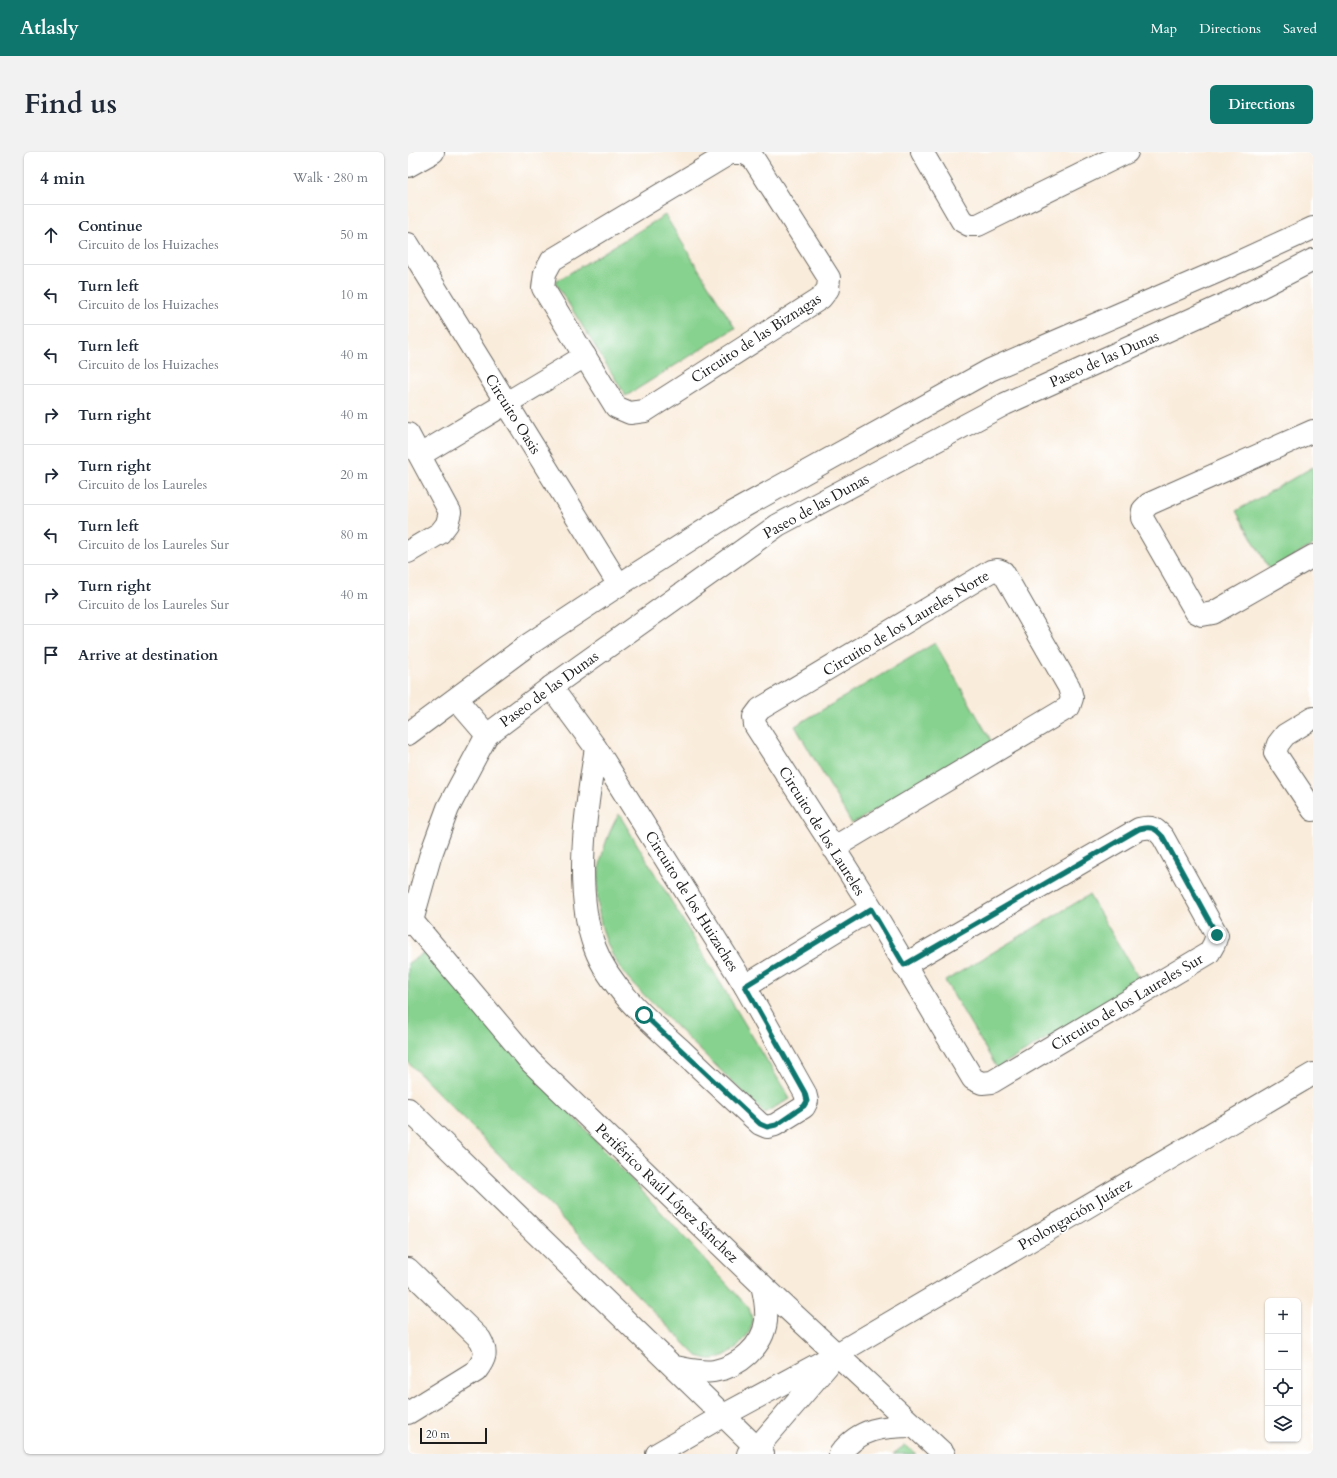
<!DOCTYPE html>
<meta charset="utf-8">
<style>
:root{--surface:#fff;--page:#f2f2f3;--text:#1f2937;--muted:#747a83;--line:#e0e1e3;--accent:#0f766e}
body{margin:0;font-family:Cardo,serif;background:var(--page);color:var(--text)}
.controls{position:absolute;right:12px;bottom:12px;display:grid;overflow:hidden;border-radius:6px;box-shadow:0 1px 3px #0004}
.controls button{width:36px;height:36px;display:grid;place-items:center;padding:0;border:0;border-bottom:1px solid var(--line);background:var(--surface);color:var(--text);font:20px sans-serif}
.scale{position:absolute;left:12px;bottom:10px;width:67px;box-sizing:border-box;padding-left:4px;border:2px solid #1c1c1c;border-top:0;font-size:11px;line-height:14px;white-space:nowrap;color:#1c1c1c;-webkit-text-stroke:3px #fff;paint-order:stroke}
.stop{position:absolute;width:12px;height:12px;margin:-9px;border:3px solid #0f766e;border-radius:50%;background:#fff}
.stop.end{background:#0f766e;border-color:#fff;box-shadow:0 1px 4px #0008}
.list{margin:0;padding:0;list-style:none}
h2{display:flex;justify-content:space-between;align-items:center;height:52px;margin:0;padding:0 16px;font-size:17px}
h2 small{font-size:13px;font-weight:400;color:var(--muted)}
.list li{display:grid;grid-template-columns:26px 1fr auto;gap:12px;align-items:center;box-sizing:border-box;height:60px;padding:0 16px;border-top:1px solid var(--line)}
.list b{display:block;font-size:15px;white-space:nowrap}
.list p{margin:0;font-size:13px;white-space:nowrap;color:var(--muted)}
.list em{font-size:13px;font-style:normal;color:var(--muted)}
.icon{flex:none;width:22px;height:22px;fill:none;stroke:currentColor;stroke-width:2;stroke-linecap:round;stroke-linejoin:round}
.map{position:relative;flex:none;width:905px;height:1302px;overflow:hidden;border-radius:6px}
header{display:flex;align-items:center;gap:24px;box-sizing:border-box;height:56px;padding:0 20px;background:var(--accent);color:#fff}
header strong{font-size:19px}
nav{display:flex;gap:22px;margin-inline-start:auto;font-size:14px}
.intro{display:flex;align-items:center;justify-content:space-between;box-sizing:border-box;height:96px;padding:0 24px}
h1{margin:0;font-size:28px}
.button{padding:10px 18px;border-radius:6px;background:var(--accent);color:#fff;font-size:14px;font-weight:700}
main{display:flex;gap:24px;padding:0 24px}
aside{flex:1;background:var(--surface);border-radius:6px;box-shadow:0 1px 3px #0004}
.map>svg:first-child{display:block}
.green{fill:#87d28f;stroke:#527756}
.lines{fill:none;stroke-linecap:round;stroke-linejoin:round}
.minor-casing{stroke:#69655f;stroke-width:24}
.major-casing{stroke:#69655f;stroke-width:24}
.minor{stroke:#fff;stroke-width:22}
.major{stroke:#fff;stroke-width:22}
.route{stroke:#0f766e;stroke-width:5}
.labels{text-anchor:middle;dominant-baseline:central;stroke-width:3.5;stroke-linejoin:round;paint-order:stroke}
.street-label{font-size:15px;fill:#1c1c1c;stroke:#fff}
</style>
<header>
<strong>Atlasly</strong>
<nav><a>Map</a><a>Directions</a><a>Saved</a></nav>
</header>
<div class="intro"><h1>Find us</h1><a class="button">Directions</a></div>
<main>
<aside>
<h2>4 min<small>Walk · 280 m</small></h2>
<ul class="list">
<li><svg class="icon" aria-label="ahead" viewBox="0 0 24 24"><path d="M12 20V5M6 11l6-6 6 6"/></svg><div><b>Continue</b><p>Circuito de los Huizaches</p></div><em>50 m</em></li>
<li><svg class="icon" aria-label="left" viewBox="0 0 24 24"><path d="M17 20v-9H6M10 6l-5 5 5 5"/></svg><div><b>Turn left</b><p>Circuito de los Huizaches</p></div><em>10 m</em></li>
<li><svg class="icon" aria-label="left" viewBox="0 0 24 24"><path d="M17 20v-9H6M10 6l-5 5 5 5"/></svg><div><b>Turn left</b><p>Circuito de los Huizaches</p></div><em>40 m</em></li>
<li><svg class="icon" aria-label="right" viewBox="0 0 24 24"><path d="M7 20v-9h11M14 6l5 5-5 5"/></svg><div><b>Turn right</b></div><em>40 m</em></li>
<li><svg class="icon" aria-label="right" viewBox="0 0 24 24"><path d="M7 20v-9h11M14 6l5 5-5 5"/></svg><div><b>Turn right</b><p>Circuito de los Laureles</p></div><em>20 m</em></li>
<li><svg class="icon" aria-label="left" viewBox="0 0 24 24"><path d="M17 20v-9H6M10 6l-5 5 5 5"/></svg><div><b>Turn left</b><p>Circuito de los Laureles Sur</p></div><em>80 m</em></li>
<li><svg class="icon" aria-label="right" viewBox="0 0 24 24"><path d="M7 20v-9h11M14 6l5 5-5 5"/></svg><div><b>Turn right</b><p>Circuito de los Laureles Sur</p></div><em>40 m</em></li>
<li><svg class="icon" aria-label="arrive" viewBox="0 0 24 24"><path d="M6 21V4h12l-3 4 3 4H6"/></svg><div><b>Arrive at destination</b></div></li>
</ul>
</aside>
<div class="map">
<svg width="905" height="1302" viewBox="0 0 905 1302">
<rect width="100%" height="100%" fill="#fff"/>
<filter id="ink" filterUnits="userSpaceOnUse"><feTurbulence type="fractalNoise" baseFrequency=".025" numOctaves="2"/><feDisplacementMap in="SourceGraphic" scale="8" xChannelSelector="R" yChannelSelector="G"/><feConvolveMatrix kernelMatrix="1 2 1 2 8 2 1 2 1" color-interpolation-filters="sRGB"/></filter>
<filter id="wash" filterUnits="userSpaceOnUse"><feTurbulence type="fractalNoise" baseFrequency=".012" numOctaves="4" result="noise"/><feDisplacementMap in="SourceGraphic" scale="16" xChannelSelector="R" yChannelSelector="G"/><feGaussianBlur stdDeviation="0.9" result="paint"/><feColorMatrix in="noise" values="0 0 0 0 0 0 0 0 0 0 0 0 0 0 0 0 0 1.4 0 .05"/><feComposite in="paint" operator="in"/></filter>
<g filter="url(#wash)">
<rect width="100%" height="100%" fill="#f9ecdb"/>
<!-- green -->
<g class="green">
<polygon points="257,63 327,176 218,244 147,130"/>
<polygon points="905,315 905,393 862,418 828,359"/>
<polygon points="527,491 584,590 444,672 387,574"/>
<path d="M211 662 382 947 356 961 233 840C228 834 221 828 216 821 181 775 182 711 211 662Z"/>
<polygon points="681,743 733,830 589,916 537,829"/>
<path d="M16 801 341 1156C342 1160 344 1165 344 1168 345 1185 320 1206 305 1207 300 1208 294 1205 289 1204L0 910V811Z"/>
<polygon points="497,1293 508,1302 485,1302"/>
</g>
</g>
<g filter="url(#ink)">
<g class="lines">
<defs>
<g id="minor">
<polyline points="514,0 554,69 561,73 570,73 719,0"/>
<polygon points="322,1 336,1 345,6 421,126 420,137 413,146 237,259 222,261 208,255 135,136 137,121 144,108"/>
<polyline points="0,14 25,0"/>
<polyline points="0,92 211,433"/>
<polyline points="905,279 741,352 735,358 734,366 788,460 794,463 805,461 905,404"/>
<polyline points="0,282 42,360 39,372 32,381 0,400"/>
<polyline points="12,303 177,204"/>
<path d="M143 535 188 596 337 834 397 941 399 949 396 955 367 973 359 975 352 972C325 947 298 922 272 897 241 869 202 836 187 796 165 738 178 655 188 596"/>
<polyline points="48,547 79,583"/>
<polyline points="905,566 877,583 870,592 867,601 905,658"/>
<polyline points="0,582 120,493 211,433 324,361 582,218 811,119 905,76"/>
<path d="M425 696 661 555 664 546 661 535 595 420 590 418 583 419 352 557 346 565 347 573C386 634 426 695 464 757 498 814 531 871 565 927L574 931 584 930 801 801 806 792 809 783 755 685C747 676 744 674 731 677L496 813"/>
<polyline points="0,772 4,769 22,705 40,656 79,583 143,535 370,373 597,252 831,146 905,108"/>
<polyline points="337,834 463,757"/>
<path d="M0 1117 72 1187C80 1201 77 1207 68 1219L0 1261"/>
<polyline points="249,1302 316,1263 429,1202 905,922"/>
<polyline points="340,1302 349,1296 420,1213"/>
</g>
<g id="major">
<polyline points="0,764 122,909 354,1133 536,1302"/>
<polyline points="0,957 355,1302"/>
<path d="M267 1215C279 1217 293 1221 306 1219 331 1215 355 1194 358 1169 359 1156 357 1145 354 1133"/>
<path d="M432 1302C451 1276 476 1274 506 1274"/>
</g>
</defs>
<!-- minor casing -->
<use href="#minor" class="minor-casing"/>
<!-- major casing -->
<use href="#major" class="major-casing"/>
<!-- minor -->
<use href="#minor" class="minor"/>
<!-- major -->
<use href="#major" class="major"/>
</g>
</g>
<g class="lines" filter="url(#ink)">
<!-- route -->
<path class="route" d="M236 863 352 972 359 975 368 973 396 954 399 949 397 941 337 834 463 757 496 813 731 677C744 674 747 676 755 685L809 783"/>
</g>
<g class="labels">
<!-- street labels -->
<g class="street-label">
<text transform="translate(348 186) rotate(-33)">Circuito de las Biznagas</text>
<text transform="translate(696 207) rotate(-24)">Paseo de las Dunas</text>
<text transform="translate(105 262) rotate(58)">Circuito Oasis</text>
<text transform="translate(408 354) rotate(-29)">Paseo de las Dunas</text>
<text transform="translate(498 471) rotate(-31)">Circuito de los Laureles Norte</text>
<text transform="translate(141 537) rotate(-36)">Paseo de las Dunas</text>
<text transform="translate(414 679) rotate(58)">Circuito de los Laureles</text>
<text transform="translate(284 749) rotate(58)">Circuito de los Huizaches</text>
<text transform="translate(719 850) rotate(-31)">Circuito de los Laureles Sur</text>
<text transform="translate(259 1041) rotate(44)">Periférico Raúl López Sánchez</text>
<text transform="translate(667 1062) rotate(-30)">Prolongación Juárez</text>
</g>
</g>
</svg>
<div class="controls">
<button>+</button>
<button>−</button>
<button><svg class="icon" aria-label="locate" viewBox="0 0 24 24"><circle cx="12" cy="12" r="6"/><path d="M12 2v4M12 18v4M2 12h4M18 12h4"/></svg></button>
<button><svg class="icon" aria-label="layers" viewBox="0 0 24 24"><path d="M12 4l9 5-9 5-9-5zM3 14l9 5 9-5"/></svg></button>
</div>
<div class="scale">20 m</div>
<div class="stop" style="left:236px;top:863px"></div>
<div class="stop end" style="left:809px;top:783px"></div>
</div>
</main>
